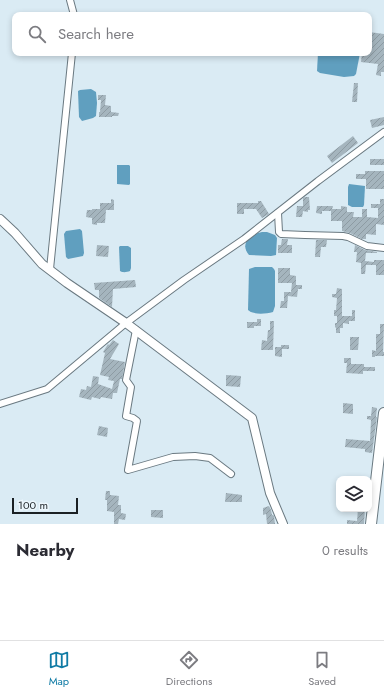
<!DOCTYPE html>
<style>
:root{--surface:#fff;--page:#f2f2f3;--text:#2b2b33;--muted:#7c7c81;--line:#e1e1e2;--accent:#107ba5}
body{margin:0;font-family:Jost,sans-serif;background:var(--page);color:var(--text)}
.controls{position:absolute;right:12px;bottom:12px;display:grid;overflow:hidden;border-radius:8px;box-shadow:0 2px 6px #0003}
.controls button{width:36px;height:36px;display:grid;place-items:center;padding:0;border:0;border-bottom:1px solid var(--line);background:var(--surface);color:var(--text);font:20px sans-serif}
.scale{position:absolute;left:12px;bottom:10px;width:66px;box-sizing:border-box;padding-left:4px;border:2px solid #1a2024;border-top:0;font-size:11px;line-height:14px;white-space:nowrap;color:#1a2024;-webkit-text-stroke:3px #edf7fd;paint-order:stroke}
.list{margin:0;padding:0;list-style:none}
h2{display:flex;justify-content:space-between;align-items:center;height:52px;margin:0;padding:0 16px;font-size:17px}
h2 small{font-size:13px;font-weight:400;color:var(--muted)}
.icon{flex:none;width:22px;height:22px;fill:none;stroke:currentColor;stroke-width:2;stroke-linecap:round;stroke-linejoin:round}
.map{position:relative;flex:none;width:384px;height:524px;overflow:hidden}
.search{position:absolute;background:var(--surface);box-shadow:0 2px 6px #0003;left:12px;right:12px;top:12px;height:44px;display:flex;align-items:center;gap:10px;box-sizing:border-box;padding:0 14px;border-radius:8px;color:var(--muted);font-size:15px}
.sheet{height:116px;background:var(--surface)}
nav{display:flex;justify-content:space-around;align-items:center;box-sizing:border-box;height:56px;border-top:1px solid var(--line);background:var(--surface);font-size:11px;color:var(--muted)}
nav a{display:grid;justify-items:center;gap:2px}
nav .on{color:var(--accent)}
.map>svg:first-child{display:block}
.water{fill:#609fbf}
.building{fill:url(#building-hatch)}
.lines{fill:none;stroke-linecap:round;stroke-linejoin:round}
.minor-casing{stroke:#6a7981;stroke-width:8}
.major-casing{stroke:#6a7981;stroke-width:10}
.highway-casing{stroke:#6a7981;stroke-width:12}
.minor{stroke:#fff;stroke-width:6}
.major{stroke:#fff;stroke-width:8}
.highway{stroke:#fff;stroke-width:10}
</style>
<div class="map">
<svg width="384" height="524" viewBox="0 0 384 524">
<defs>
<pattern id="building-hatch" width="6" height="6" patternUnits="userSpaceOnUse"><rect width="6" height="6" fill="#a5b5be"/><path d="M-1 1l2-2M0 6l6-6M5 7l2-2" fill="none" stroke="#8d9ba3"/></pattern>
</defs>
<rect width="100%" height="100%" fill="#daebf4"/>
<!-- water -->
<g class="water">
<polygon points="318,53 360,53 356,74 354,76 344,77 320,73 317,71"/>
<polygon points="91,89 96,92 97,103 96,116 93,118 82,121 79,117 78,91 80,90"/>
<polygon points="117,165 129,165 130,166 130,184 129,185 117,184"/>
<polygon points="349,184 365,186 364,205 363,207 352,207 348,205 348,187"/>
<polygon points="80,229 82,231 84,253 83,256 68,259 66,257 64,234 66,231"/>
<path d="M262 232H267L275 235 277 238 276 255 271 256 249 255C239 243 251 234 262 232Z"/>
<path d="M120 246H128L131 248V268L130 271C127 272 123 273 120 271L119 247Z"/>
<path d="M255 267H272L274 269 275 271V306L273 312C265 314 254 315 248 310L249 269Z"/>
</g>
<!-- building -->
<g class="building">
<polygon points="369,32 384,34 384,72 381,72 381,76 376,75 378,64 361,62 362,53 369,53"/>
<polygon points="354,83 358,83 357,102 352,102"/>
<polygon points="98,95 106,95 105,105 111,106 111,112 119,113 118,116 112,116 112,117 99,117 99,112 100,112 101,100 98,100"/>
<polygon points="384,117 384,125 372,128 370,120"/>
<polygon points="353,136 358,143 332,163 327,156"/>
<rect x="370" y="159" width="14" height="6"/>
<polygon points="365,171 384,171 384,189 366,189 366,179 356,179 356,174 365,174"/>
<polygon points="305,197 309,197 310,210 308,210 308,212 303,211 302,217 296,217 297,206 303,206 303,198"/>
<polygon points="111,199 114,200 114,210 106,210 105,223 97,223 97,225 92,224 92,218 86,217 87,210 92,210 92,209 100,209 100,203 111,203"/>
<polygon points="380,199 384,199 384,225 376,224 376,235 366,234 366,239 362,239 350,233 342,231 342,221 331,221 331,211 322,211 322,214 316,213 317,206 333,206 332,209 341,209 341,206 347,207 347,212 354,212 353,217 362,217 362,209 367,209 367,217 378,218 378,208 371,208 371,204 380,204"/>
<polygon points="258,201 261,201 269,214 262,218 256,209 244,209 244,214 237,214 237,203 258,203"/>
<polygon points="282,239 288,239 287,245 292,245 292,253 278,253 278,245 281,245"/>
<polygon points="316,240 327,240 326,247 321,247 320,257 315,257"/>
<polygon points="97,245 109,246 108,257 96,256"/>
<polygon points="355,245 365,250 377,252 377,253 366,253 365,261 374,262 374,260 384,260 384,275 376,275 376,265 366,265 365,274 361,274 361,263 356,262 357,252 354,252"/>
<polygon points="278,268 290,268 290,275 296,276 296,285 302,285 302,289 298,289 297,297 288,296 287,308 280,308 281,301 284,301 284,292 291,292 292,283 278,283"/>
<polygon points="135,280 136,287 113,289 112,307 99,298 99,290 95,290 94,283"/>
<polygon points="337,288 342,289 342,316 352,316 352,310 355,310 355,321 349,321 349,324 343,323 343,328 340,328 340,333 336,333 336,328 335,327 335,323 337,323 337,316 334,316 334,310 336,310 337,298 332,297 332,294 336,294"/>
<polygon points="257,319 261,319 261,326 254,326 254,328 247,328 247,322 257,322"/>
<polygon points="270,321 274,321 273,350 261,350 262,340 267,341 268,330 270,330"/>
<polygon points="380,324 384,324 383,352 384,352 384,356 375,356 375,357 372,357 372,350 376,351 376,334 380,334"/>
<polygon points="350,337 359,337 358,350 350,350"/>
<polygon points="113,340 119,344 110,359 125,362 122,379 120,379 117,393 113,393 112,399 101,397 100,399 92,397 91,400 79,397 81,389 86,390 87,386 91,387 93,376 99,377 98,384 112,389 114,381 108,380 109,377 100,375 105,353 103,352 108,344 109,345"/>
<polygon points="281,345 289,345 289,349 282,349 282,357 275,356 275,347 281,347"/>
<polygon points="344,358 351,358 351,364 364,364 364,367 375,367 375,371 363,371 363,374 346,373 347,363 344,363"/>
<polygon points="226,375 241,376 240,387 226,386"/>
<polygon points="343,403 353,404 353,414 343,413"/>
<polygon points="372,407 377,408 376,417 377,417 372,453 365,452 365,449 345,447 346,439 370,441 371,420 367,419 367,416 371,416"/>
<polygon points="99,426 108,428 107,437 97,435"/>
<polygon points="106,491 110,491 110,495 119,496 118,505 121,505 121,513 126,514 125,520 119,519 118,524 114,524 114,512 107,511 107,500 105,500"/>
<polygon points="226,493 242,495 242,502 225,502"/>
<polygon points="269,506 271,510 272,515 273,515 274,516 275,524 267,524 266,514 263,515 263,508"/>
<polygon points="358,509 365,509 364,524 347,524 347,520 357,521"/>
<polygon points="151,510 163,510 163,518 151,517"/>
</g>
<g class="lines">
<defs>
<g id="minor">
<polyline points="70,0 74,15"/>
<polyline points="278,213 279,232 281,234 305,235 343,236 348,237 367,246 384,248"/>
<polyline points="50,269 72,53"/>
<polyline points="136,330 126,380 131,387 126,416 133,418 137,421 128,470 173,457 195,456 210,458 231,474"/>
<polyline points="0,404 47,389 126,323 184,280 244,239 318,181 384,132"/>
</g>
<polyline id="major" points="0,219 15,233 42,264 67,283 126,323 252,418 270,493 283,524"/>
<polyline id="highway" points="371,524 384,413"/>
</defs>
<!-- minor casing -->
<use href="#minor" class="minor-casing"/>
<!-- major casing -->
<use href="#major" class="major-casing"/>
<!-- highway casing -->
<use href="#highway" class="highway-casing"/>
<!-- minor -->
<use href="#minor" class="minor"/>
<!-- major -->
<use href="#major" class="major"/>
<!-- highway -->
<use href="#highway" class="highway"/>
</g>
</svg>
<div class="controls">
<button><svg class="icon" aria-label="layers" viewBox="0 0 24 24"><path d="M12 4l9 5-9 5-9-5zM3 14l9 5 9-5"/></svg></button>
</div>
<div class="scale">100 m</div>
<div class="search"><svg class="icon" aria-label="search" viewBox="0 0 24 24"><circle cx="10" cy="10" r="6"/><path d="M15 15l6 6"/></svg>Search here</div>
</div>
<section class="sheet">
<h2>Nearby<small>0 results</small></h2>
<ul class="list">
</ul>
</section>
<nav>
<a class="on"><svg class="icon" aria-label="map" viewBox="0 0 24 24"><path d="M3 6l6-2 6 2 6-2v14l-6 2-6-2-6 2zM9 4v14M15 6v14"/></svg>Map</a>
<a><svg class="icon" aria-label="directions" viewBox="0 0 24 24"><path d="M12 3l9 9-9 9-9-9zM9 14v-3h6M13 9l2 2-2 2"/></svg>Directions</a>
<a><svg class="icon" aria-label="saved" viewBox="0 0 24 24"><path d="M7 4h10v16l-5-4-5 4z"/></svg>Saved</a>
</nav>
